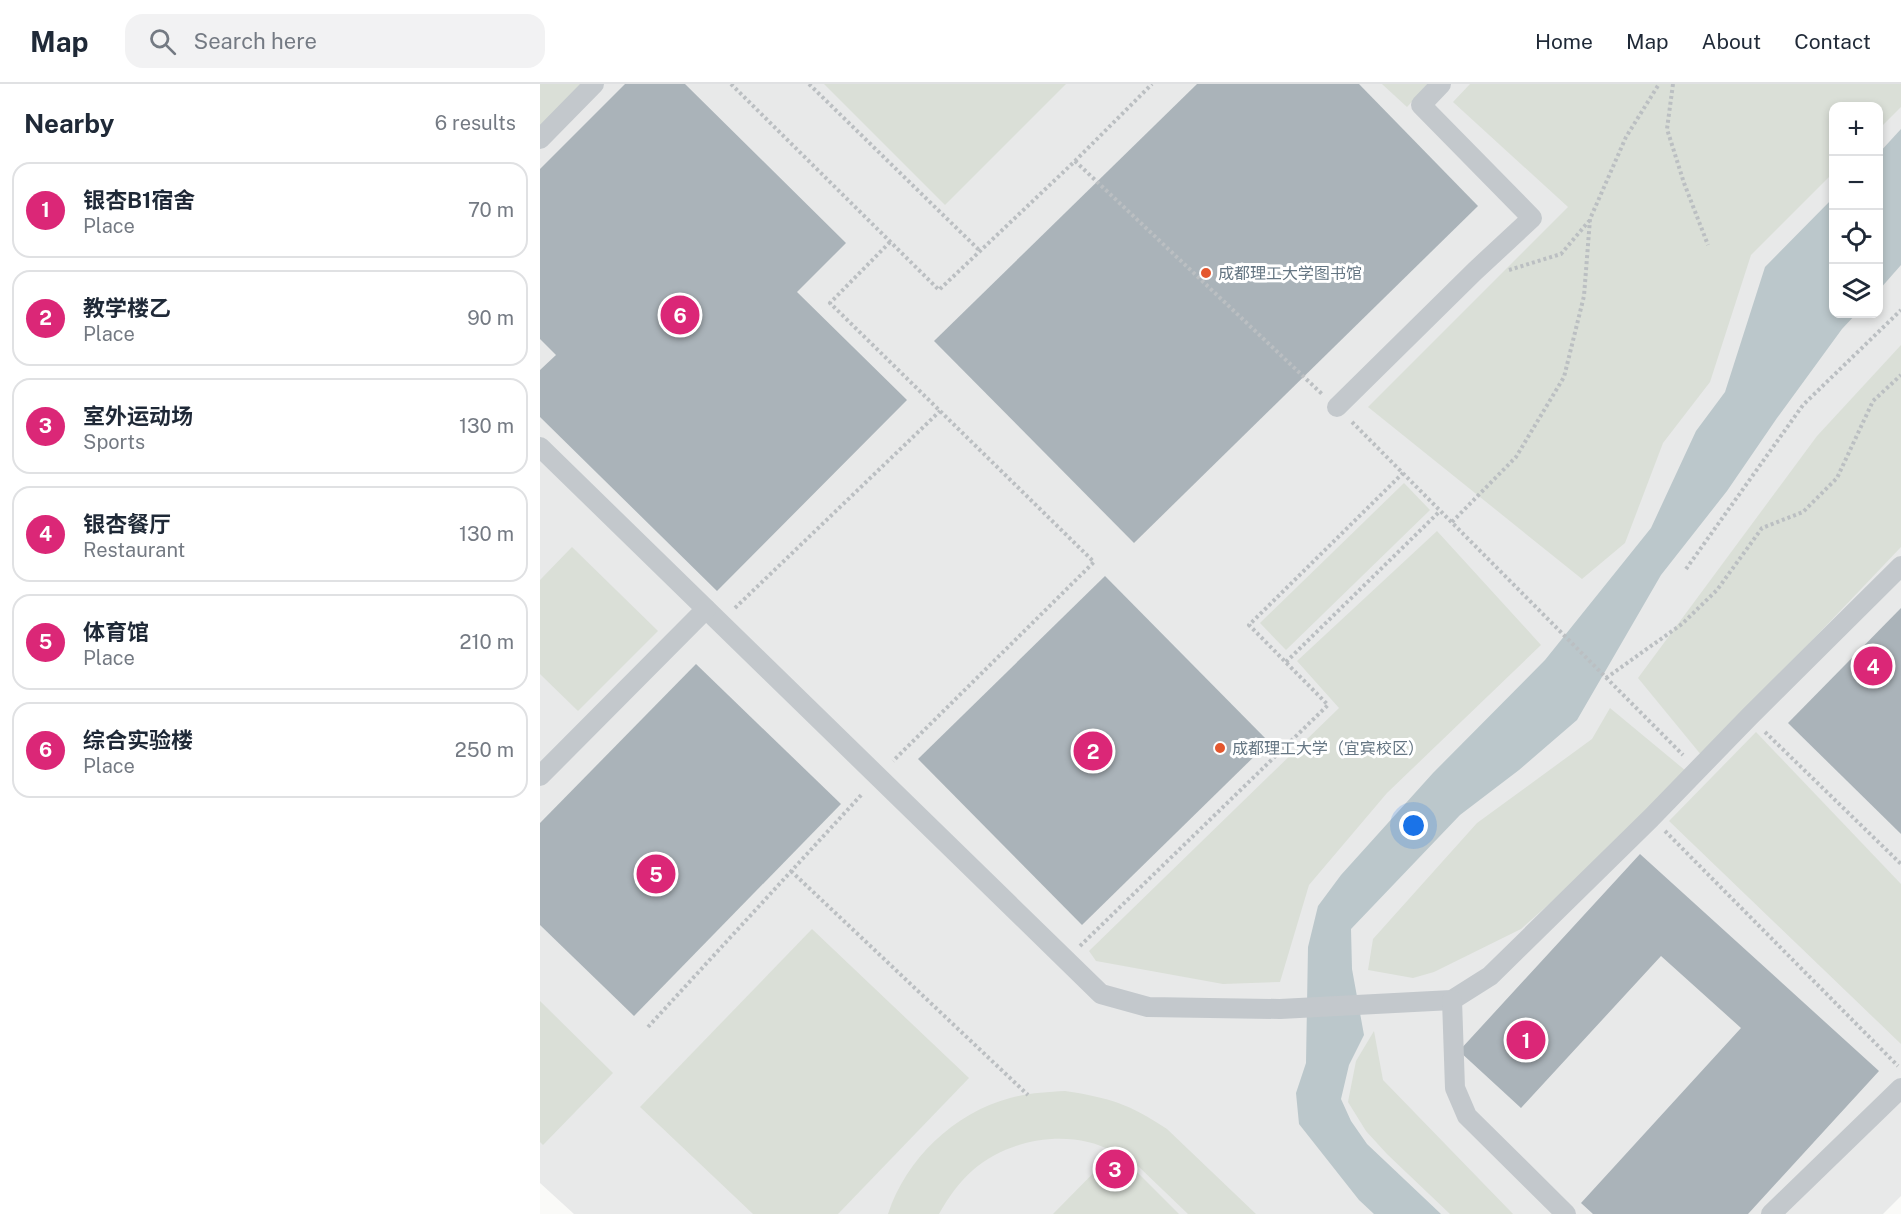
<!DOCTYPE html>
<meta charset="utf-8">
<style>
:root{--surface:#fff;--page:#f2f2f3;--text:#1f2937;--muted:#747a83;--line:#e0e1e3;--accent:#db2777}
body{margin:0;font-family:"Public Sans","Noto Sans SC",sans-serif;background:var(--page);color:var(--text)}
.controls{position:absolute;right:18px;top:18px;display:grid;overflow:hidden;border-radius:12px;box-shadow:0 3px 9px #0003}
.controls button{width:54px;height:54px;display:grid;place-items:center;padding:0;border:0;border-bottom:2px solid var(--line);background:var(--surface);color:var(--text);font:30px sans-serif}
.you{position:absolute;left:874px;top:742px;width:21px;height:21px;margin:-15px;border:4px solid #fff;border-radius:50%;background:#1a73e8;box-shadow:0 0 0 9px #1a73e833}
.badge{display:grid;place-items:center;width:39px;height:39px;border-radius:50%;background:var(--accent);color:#fff;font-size:20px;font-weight:700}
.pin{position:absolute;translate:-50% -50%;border:3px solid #fff;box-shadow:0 2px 6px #0006}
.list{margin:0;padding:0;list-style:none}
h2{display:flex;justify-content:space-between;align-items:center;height:78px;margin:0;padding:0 24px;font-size:26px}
h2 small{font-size:20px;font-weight:400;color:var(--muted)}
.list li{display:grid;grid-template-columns:39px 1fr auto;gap:18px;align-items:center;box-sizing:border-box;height:96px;margin:0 12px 12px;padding:0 12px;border:2px solid var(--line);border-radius:18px}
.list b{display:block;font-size:22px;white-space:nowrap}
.list p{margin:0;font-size:20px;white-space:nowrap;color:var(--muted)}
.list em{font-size:20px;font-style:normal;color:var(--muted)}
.icon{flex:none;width:33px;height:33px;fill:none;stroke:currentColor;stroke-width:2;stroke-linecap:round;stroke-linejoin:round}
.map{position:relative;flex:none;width:1361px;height:1130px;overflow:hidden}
header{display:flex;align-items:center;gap:36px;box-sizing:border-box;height:84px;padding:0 30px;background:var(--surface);border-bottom:2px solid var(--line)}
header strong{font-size:28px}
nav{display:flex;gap:33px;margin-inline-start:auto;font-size:21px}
.search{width:420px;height:54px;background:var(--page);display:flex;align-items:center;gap:15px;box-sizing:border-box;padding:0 21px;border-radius:18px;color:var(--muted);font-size:22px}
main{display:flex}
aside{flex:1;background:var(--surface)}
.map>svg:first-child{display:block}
.built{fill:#e8e9e9;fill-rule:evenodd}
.green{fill:#dadfd7}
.water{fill:#bbc7cb}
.building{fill:#aab3b9}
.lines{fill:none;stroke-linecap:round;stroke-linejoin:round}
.path{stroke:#bbbfc2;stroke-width:4;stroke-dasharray:3 3;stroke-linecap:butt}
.minor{stroke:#c3c8cc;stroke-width:20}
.poi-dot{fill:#e4572e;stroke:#fff;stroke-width:2}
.labels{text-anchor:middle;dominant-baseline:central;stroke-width:6;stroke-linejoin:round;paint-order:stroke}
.poi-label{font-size:16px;fill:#657683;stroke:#fff;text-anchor:start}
</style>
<header>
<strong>Map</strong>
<div class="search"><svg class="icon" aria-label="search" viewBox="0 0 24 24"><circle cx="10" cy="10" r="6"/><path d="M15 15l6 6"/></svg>Search here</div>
<nav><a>Home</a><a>Map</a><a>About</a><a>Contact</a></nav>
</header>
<main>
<aside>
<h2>Nearby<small>6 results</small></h2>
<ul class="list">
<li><span class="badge">1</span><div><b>银杏B1宿舍</b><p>Place</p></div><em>70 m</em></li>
<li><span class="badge">2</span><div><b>教学楼乙</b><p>Place</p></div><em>90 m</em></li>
<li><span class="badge">3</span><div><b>室外运动场</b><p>Sports</p></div><em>130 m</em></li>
<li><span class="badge">4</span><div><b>银杏餐厅</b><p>Restaurant</p></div><em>130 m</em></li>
<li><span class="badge">5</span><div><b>体育馆</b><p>Place</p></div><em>210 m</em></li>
<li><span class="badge">6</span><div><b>综合实验楼</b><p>Place</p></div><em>250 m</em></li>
</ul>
</aside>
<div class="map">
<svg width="1361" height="1130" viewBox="0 0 1361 1130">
<rect width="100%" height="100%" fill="#fafaf8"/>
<!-- built -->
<path class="built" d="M0 0H1361V1112L1343 1130H34L0 1099ZM1294 22H1338V230H1294Z"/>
<!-- green -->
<g class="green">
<polygon points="0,0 42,0 0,42"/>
<polygon points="284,0 526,0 405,121"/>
<polygon points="842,0 888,0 867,23"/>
<polygon points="930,0 1361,0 1361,23 1339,45 1338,22 1294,22 1293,89 1211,171 1170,298 1123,359 1085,459 1042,495 828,323 1028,123 913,18"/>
<polygon points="1361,261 1361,463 1162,672 1098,594 1277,352"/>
<polygon points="864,399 890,426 746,566 720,539"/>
<polygon points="897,447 1001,561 847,709 769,801 740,898 683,900 556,877 549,867 799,624 757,577"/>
<polygon points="32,463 118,547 38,627 0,590 0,496"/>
<polygon points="1070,624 1146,687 1044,789 981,845 894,888 873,894 828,886 833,855 937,739 1052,655"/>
<polygon points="1216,648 1361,800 1361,960 1129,737"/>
<polygon points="272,845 429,994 298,1130 213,1130 100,1023"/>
<polygon points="0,917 73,989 3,1061 0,1058"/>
<polygon points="834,947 843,996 973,1130 910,1130 847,1070 826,1047 808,1018 816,977"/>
<path d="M525 1007C571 1014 589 1020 627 1045L716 1130H648L598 1082 580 1071 639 1130H513L574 1068C531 1044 470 1054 433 1086 419 1098 408 1114 399 1130H348C366 1075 414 1029 470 1014 488 1009 507 1008 525 1007Z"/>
</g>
<!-- water -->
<g class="water">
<polygon points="1361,45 1361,181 1339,206 1339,69"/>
<polygon points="1293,114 1294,230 1316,230 1302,245 1237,334 1187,407 1121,491 1037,636 979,686 920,731 811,845 812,885 824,951 809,981 801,1015 811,1037 827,1060 901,1130 834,1130 819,1116 759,1040 756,1009 766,979 768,863 778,822 801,791 893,689 1005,576 1111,444 1156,347 1185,308 1225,183"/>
</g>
<!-- building -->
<g class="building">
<polygon points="85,0 145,0 306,159 257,208 367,316 177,507 0,333 0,286 16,271 0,255 0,85"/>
<polygon points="657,0 819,0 938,122 594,459 394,257"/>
<polygon points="565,492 729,658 542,841 378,675"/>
<polygon points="1361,524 1361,750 1248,639"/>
<polygon points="156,580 301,720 94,932 0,841 0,739"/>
<polygon points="1100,770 1339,987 1208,1130 1053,1130 1041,1119 1201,944 1121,872 981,1024 919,967"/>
</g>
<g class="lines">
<!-- path -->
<g class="path">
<polyline points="191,0 399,206 535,77 612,0"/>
<polyline points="269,0 439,166"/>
<polyline points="1133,0 1127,45 1144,99 1168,161"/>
<polyline points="535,77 782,310"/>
<polyline points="350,158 290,219 554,478 353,677"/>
<polyline points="969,186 1021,170 1049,137"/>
<polyline points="812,338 1143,671"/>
<polyline points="912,438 976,373 1024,293 1044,212 1050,135 1086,53 1119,0"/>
<polyline points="1146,485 1263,321 1361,226"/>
<polyline points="195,524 400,327"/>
<polyline points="746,578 900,427"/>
<polyline points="1066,594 1142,540 1177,506 1222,444 1263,428 1297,394 1333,317 1361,291"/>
<polyline points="1225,648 1361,780"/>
<polyline points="1125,747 1358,982"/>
<polyline points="251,787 488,1011"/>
<polyline points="540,862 788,621 709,541 863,389"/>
<polyline points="108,943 323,709"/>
</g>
<!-- minor -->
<g class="minor">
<polyline points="0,55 54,0"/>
<polyline points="797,323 935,187 992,134 881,21 901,0"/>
<polyline points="0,363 561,910 608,923 740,925 912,916 950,892 1111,734 1209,633 1361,482"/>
<polyline points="0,692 166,525"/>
<polyline points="912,916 915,1004 927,1032 1026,1130"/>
<polyline points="1231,1130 1361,1004"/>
</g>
</g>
<!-- markers -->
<g class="poi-dot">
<circle cx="666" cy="189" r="6"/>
<circle cx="680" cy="664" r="6"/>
</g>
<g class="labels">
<!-- poi labels -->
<g class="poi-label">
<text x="678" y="189">成都理工大学图书馆</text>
<text x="692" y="664">成都理工大学（宜宾校区）</text>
</g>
</g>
</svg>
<div class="controls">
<button>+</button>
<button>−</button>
<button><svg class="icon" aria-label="locate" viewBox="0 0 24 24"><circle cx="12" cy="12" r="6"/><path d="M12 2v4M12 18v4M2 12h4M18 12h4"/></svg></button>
<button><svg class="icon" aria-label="layers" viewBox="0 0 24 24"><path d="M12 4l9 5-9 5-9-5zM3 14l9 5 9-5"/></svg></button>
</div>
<div class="you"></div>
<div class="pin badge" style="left:986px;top:956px">1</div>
<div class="pin badge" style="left:553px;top:667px">2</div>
<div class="pin badge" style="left:575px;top:1085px">3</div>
<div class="pin badge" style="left:1333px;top:582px">4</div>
<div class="pin badge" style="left:116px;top:790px">5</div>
<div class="pin badge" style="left:140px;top:231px">6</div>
</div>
</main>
